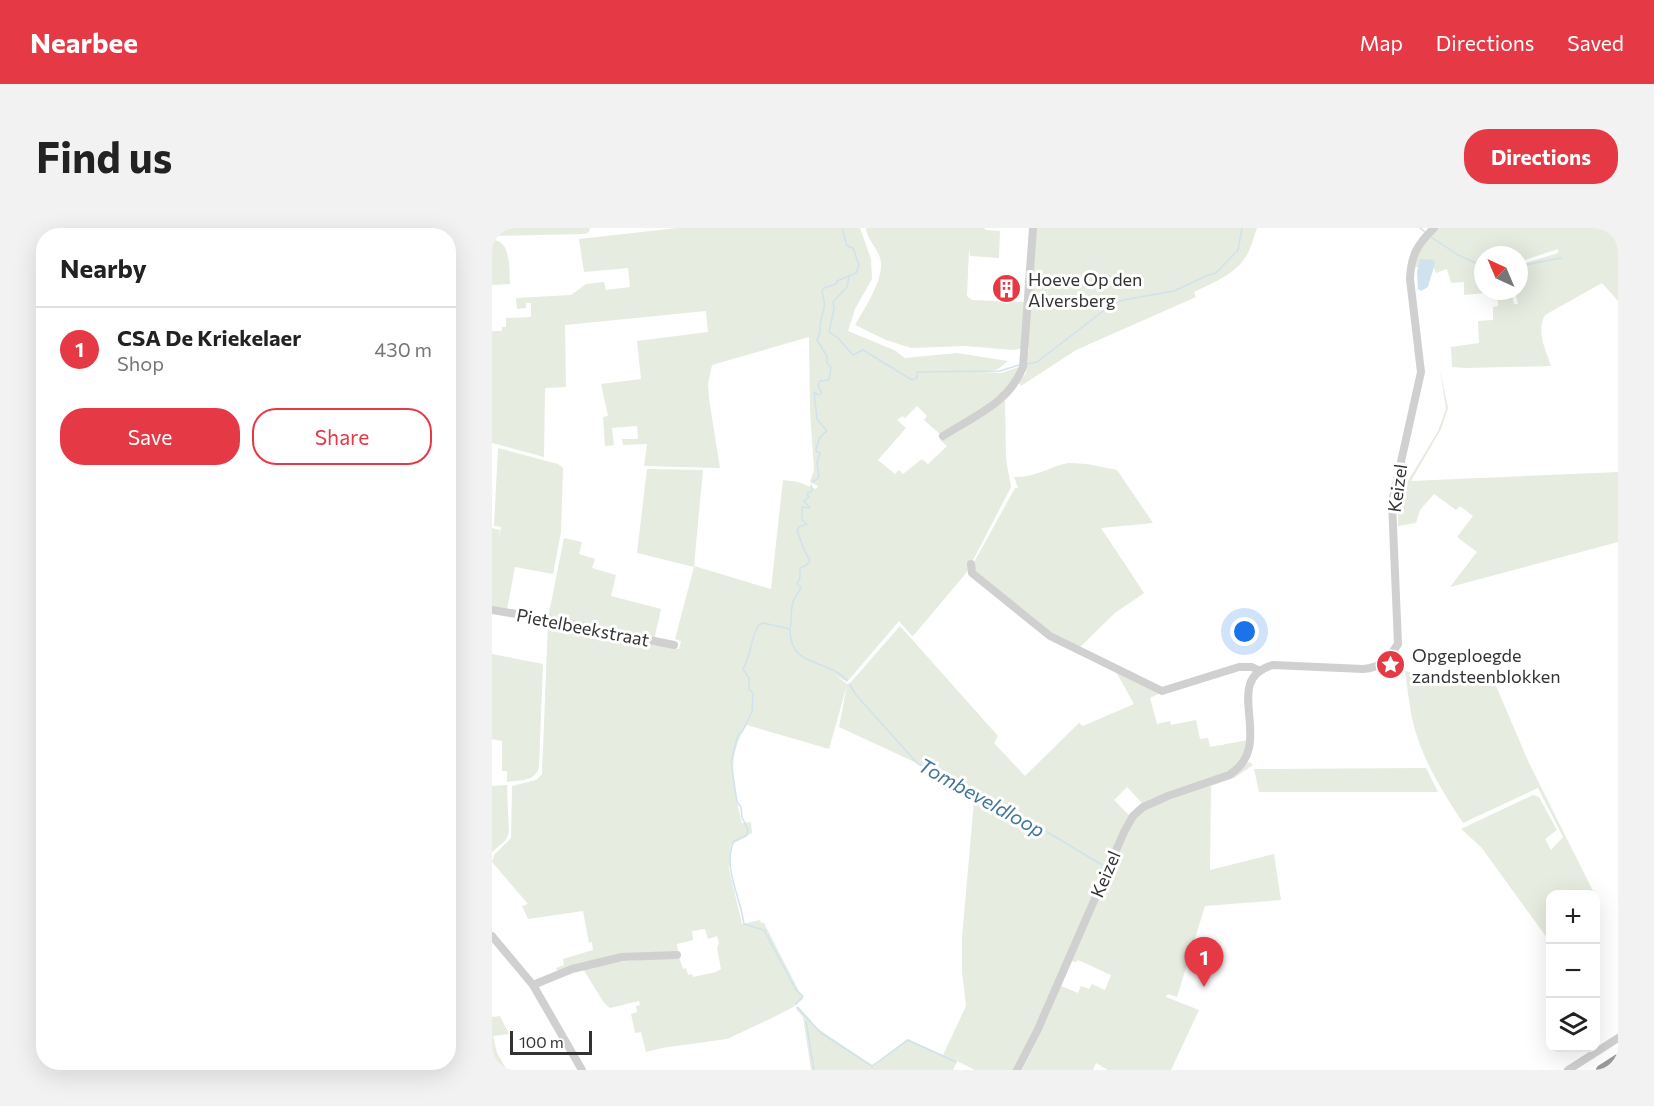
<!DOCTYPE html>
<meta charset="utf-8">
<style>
:root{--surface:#fff;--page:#f2f2f2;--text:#222;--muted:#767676;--line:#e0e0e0;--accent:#e63946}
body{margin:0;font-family:Commissioner,sans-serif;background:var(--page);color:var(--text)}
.controls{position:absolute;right:18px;bottom:18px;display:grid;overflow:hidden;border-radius:12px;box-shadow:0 6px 24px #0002}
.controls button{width:54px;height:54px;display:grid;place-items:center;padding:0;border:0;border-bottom:2px solid var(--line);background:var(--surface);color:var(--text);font:30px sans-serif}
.compass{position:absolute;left:982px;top:18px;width:54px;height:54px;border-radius:50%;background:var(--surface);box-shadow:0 6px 24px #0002;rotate:316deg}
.scale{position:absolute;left:18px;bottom:15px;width:82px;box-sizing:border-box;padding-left:6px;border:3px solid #333;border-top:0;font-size:16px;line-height:21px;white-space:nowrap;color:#333;-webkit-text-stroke:4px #fff;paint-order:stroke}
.you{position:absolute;left:753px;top:404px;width:21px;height:21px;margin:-15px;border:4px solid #fff;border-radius:50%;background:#1a73e8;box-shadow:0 0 0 9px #1a73e833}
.badge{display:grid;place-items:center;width:39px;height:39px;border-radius:50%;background:var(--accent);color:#fff;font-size:20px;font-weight:700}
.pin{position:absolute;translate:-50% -50px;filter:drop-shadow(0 2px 3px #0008)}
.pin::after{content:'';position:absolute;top:32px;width:21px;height:18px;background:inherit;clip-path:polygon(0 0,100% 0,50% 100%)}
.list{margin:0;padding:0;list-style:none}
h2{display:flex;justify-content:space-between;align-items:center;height:78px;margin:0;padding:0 24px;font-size:26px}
h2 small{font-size:20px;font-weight:400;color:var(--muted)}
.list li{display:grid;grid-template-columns:39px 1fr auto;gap:18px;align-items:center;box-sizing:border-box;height:84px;padding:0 24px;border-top:2px solid var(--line)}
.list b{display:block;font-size:22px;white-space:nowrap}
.list p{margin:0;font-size:20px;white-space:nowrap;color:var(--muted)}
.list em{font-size:20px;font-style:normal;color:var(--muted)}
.actions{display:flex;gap:12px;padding:18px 24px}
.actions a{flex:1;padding:14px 0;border:2px solid var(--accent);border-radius:24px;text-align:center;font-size:21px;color:var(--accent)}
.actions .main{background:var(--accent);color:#fff}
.icon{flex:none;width:33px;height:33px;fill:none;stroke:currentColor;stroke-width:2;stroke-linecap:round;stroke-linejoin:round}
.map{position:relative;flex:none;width:1126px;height:842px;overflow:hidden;border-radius:24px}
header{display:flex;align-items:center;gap:36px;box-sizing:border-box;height:84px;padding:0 30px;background:var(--accent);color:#fff}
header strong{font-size:28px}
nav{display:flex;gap:33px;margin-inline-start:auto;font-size:21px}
.intro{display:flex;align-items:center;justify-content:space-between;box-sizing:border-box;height:144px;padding:0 36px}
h1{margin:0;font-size:42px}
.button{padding:15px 27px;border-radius:24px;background:var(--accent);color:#fff;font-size:21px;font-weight:700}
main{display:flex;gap:36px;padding:0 36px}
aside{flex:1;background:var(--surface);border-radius:24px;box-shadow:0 6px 24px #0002}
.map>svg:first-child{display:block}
.green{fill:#e6ecdf;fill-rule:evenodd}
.water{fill:#cfe2ee}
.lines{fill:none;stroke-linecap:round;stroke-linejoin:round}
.stream{stroke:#cfe2ee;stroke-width:1.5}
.minor{stroke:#d0d0d0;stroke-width:8}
.highway{stroke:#9a9a9a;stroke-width:10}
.labels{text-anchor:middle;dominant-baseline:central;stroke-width:6;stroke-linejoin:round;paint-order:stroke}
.poi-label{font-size:18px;fill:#333;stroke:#fff;text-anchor:start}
.street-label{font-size:18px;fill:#333;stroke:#fff}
.water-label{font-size:20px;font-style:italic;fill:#3f7597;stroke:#fff}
</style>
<header>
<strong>Nearbee</strong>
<nav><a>Map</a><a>Directions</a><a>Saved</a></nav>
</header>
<div class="intro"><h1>Find us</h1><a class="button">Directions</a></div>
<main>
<aside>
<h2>Nearby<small></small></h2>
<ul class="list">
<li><span class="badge">1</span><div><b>CSA De Kriekelaer</b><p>Shop</p></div><em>430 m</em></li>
</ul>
<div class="actions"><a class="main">Save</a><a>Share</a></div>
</aside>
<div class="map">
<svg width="1126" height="842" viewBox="0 0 1126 842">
<rect width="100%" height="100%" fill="#fff"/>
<!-- green -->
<g class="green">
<polygon points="0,0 98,0 97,4 93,6 0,8"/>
<path d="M185 0H368L379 31 380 51 363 81 356 103 402 122 413 130 465 125 516 133 506 141 492 144 509 145 527 139 528 141 511 168 449 207 432 192 435 188 425 178 413 190 410 188 405 192 414 200 386 232 403 246 407 242 411 246 430 231 436 236 455 218 448 212 513 172 514 231 519 259 475 344 422 407 420 408 407 393 355 454 343 447 355 456 359 454 408 398 506 508 502 515 533 548 587 495 591 498 642 476 623 442 668 465 658 470 665 496 678 493 679 497 704 492 708 511 716 510 718 519 756 512C755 521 752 530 745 537 729 553 674 563 650 575L635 559 622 572 637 587 625 611 653 581 737 550C744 546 751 535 758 534L761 537 742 550 719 558 718 642 782 626 789 672 713 678 685 769 676 766 674 769 707 782 679 842H616L604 835 601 842H530L559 782 553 778 521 842H483L465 833 461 842H319L311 789 304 781 307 779 325 800 381 838 415 811 451 827 474 778 470 744V709L483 562 347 499 355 457 337 521 255 497C233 527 242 562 250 595L259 594 260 605 239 617 237 641 250 696 268 692 269 695H272L311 771 301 779 282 789 235 811 170 820 154 824 149 804 143 805 139 786 145 784 144 778 148 777 147 773 118 780 112 775 91 741 123 734 187 729 191 741 194 740 196 747 200 746 201 749 224 744 229 741 225 720 227 715 225 708 216 711 213 701 200 703 201 712 185 716 186 724 139 727 66 744 64 740 72 737 71 731 101 722 100 714 97 715 91 683 36 691 30 678 36 676 0 634 2 627 19 610 20 558 44 552 50 546 56 394 187 421 189 413 183 411 202 339 145 325 155 241 211 242 202 338 279 361 291 252 306 254 324 261 326 258 318 254 322 242 318 182 317 109 220 137 216 156 217 171 228 240 152 238 155 216 131 217 130 211H146L145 198 120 200 122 217 113 218 111 189 116 188 109 156 149 151 145 113 216 104 214 83 73 97 74 159 53 160 52 229 0 215V103H10V99H14V90L39 89V75H34V80L25 81 24 70 79 67 94 56 112 54 114 62 138 59 136 40 92 44 87 11ZM586 732 619 747 613 762 600 756 597 761 589 758 586 765 569 758 580 733 584 734Z"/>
<path d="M374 0H492L494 2 508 3 507 30 478 28 477 21 475 68 480 72 533 74 543 0H765C762 8 760 16 757 23 746 46 722 54 702 64L704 69 584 122 529 158 527 155 534 145 537 119 522 122 473 118 419 120 394 112 363 97C372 81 394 49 388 30 385 19 375 12 374 0Z"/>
<path d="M947 0H1126V73L1110 55 1053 87C1044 104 1053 120 1059 138L973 140 960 139 959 119 987 115 986 93 1001 92V79L1006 78 1005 64 972 67V54L959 55 955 41 944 45 940 36 921 40C926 23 934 12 947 0ZM1066 21V25L1027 37V63H1023L1026 76H1022L1019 63H991V27H1027V34Z"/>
<path d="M0 12C20 12 17 42 18 56L0 57Z"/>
<polygon points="948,142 956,180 949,201 919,253 1126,244 1126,314 958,359 985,324 965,309 981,288 968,278 964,282 942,266 928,282 924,295 906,298 906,270 910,253 916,253 946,203 954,181"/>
<polygon points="6,220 66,236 71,240 69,304 61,346 23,339 15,382 0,380 0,300 8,302 7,311 9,299 2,298"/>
<path d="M576 235 595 236 625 242 661 295 609 300 652 365 623 385 586 421 564 410 484 345 481 336 523 260H526L522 249C543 250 556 239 576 235Z"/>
<polygon points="72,310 90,314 87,326 103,331 100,340 124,347 119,368 169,381 162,412 56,390"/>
<path d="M0 426 51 436 47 539C43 554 28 552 15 554V543H10V513L0 511Z"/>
<path d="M913 443 958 451 1002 453 1036 533 1101 663V666H1058V714L989 619 969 601 1041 567 1047 569 1065 602 1053 611 1059 622 1071 609 1046 560 971 595C950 563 928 528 920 490 917 474 915 458 913 443Z"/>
<polygon points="934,540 946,564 767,564 762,541"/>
<polygon points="15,557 17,604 14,612 0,624 0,558"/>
<polygon points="0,787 1,789 8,788 17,806 1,808 5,825 15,842 0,842"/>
</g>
<!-- water -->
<polygon class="water" points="928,31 941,32 943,35 936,59 929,63 926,61 925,44"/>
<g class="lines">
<!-- stream -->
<g class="stream">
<polyline points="928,0 933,4"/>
<polyline points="939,9 966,27 991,38"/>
<polyline points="1027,38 1069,30"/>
<polyline points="357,49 355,59 341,74 342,81 337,104 346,110 361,127 371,122 420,152 425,150 425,144 508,143 527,137"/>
<polyline points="535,136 545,134 619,77 631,72 682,63 716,47 724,45 746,22 750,0"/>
<path d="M321 254 327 249 325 234 328 225 324 223C325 214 328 207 335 203L325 191 322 164 327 167 330 165 326 158 328 153 337 152 339 139 335 135V128L325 112C328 106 328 104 328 98 329 82 336 84 330 64L332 60 344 56 345 53 364 45 367 37 361 20 355 18 350 0"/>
<path d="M298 402C298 440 334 430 355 452"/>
<polyline points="358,457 364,467 426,536 463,553 475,562 550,601 612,638"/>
<path d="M304 776 311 768 304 762 272 702 252 696C249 670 230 639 242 613L254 608 256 602 250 589 249 579 245 574 239 534 246 507 250 504 260 484 261 465 257 461V450L251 441C259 428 258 412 266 398L271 395 298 401C300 392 298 380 302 371 304 366 307 365 309 359L305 356 308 349V340L315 337 318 332C311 323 309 312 305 302L307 299 315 296 310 292V279L318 280 312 273 317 269 315 266 320 263 319 257"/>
<polyline points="305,779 329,805 380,838 416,812 464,834"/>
<polyline points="314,793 322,842"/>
</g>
<!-- minor -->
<g class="minor">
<path d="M451 208C482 188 517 175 531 139L541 0"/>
<polyline points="479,336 480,345 558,408 670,463 747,439 760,439 768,443"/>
<polyline points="0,382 54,391 182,417"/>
<polyline points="0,708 41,757 90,842"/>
<polyline points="41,757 80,741 130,729 185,727"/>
<path d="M525 842 546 801 632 604 641 588 651 579 676 568 737 547C787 516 726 452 781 437L871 441C889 440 897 430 906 416L900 274 929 144 918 51C919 27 925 17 942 0"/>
<polyline points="1076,842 1126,810"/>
</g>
<!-- highway -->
<polyline class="highway" points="1109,842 1126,831"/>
</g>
<!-- icons -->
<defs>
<symbol id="building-disc" viewBox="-11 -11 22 22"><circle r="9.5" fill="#e63946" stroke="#fff"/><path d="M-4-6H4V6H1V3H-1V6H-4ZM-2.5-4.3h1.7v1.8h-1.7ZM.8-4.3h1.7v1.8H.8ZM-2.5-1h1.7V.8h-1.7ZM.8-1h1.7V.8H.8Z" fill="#fff"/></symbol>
<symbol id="sight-disc" viewBox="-11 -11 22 22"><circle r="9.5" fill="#e63946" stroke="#fff"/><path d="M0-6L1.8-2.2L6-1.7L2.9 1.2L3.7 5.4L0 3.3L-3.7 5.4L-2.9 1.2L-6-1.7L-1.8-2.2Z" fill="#fff"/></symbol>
</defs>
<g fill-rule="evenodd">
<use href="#building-disc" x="498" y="44" width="33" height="33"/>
<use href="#sight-disc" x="882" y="420" width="33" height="33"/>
</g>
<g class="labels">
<!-- poi labels -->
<g class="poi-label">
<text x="536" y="51">Hoeve Op den<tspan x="536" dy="21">Alversberg</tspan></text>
<text x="920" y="427">Opgeploegde<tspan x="920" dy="21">zandsteenblokken</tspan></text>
</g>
<!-- street labels -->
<g class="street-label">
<text transform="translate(905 260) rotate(-82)">Keizel</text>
<text transform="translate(91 399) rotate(11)">Pietelbeekstraat</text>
<text transform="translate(613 646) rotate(-67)">Keizel</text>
</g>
<!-- water labels -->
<g class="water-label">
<text transform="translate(490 569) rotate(29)">Tombeveldloop</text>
</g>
</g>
</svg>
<div class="controls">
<button>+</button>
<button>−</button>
<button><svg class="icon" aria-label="layers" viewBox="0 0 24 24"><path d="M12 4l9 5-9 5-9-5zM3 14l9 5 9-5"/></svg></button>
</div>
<svg class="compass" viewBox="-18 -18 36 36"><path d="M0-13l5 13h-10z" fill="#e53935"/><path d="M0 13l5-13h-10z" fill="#767676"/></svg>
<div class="scale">100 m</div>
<div class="you"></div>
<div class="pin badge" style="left:712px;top:759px">1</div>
</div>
</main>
